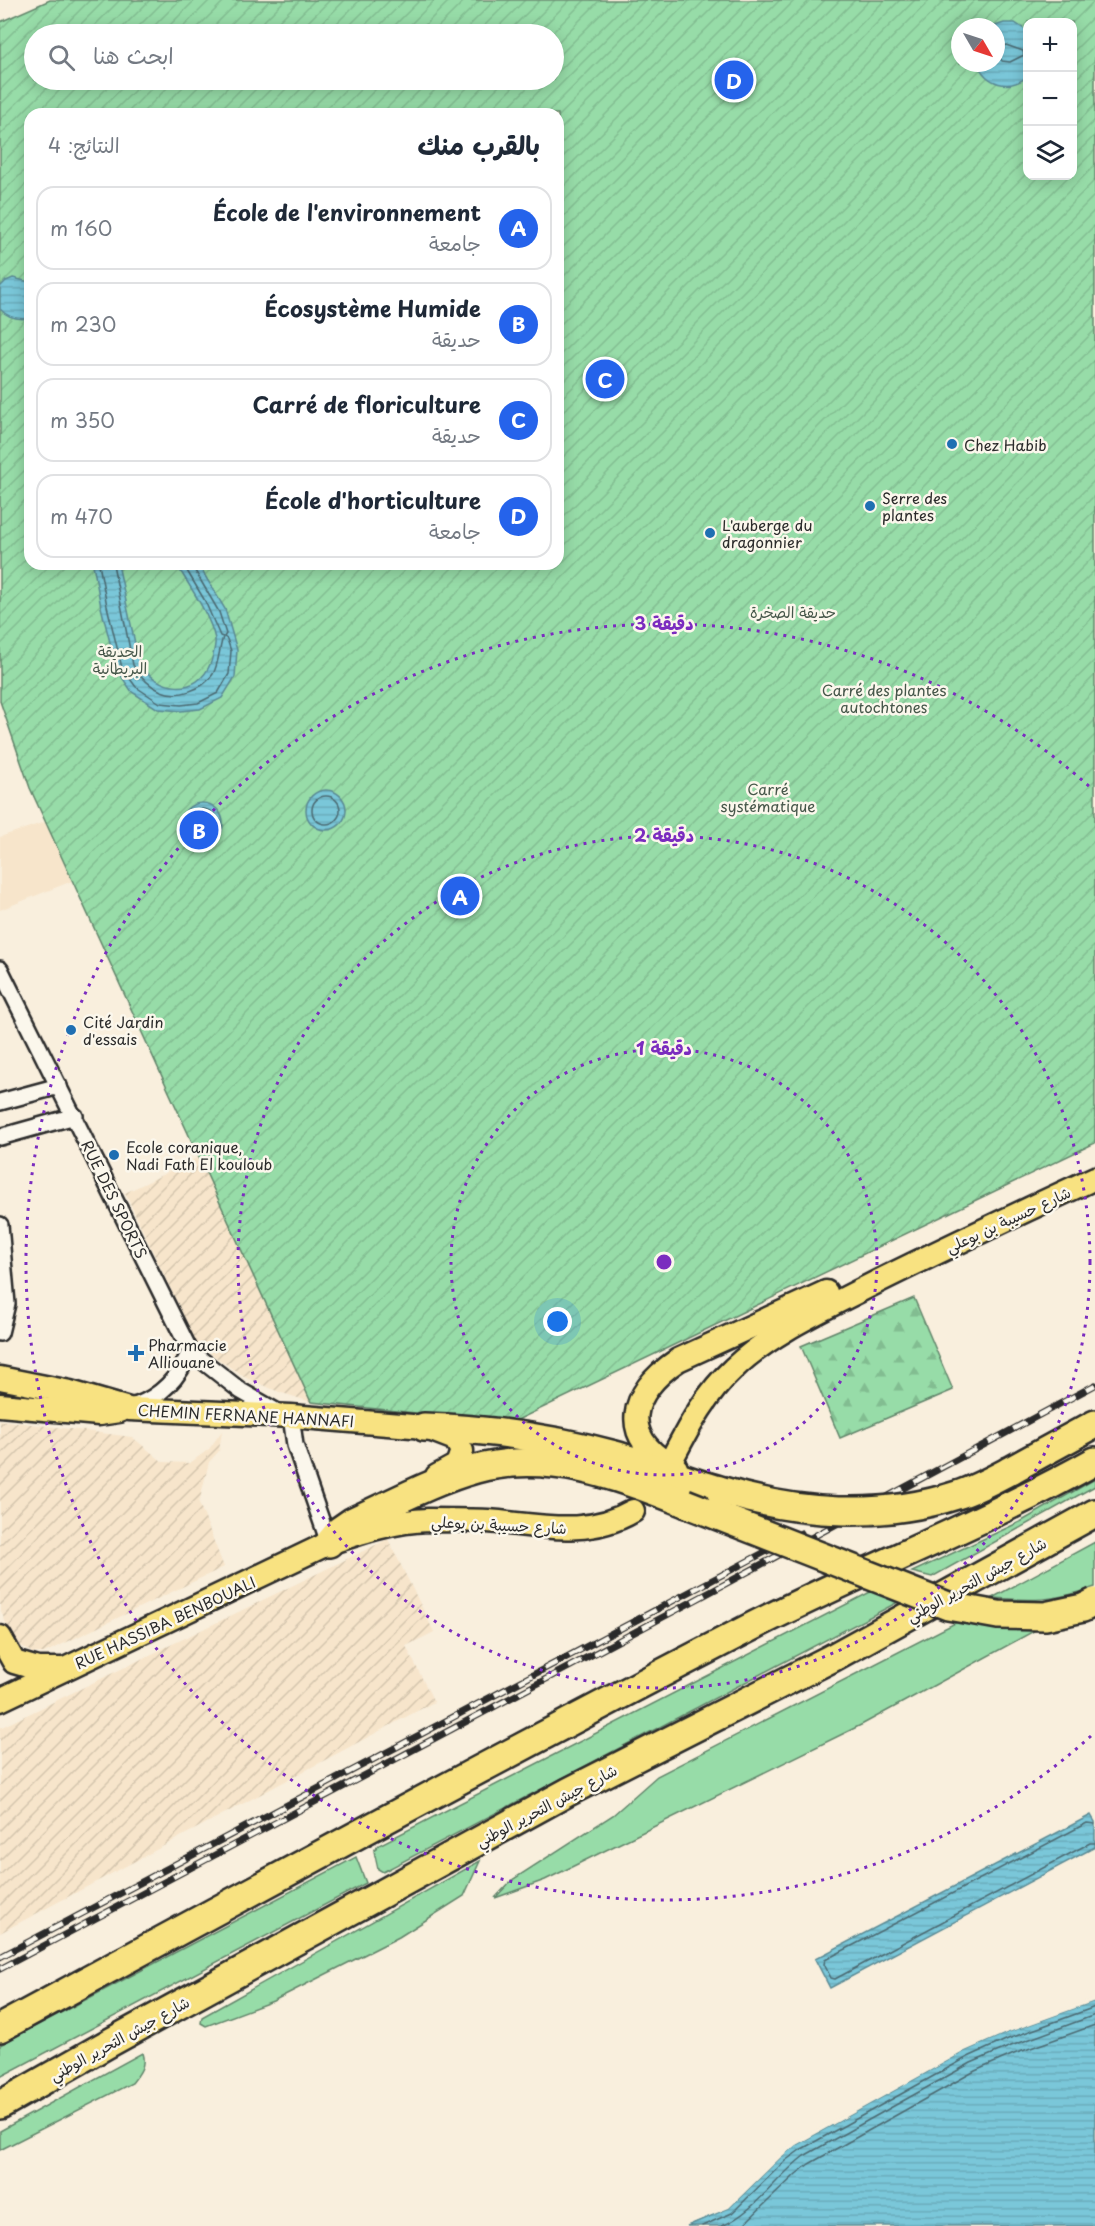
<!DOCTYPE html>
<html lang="ar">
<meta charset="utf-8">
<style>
:root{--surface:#fff;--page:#f6f6f7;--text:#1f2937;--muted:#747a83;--line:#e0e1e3;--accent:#2563eb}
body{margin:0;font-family:"Playpen Sans","Playpen Sans Arabic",sans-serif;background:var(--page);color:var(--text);direction:rtl}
.controls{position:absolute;right:18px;top:18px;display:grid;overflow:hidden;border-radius:12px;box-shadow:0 3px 15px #0003}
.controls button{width:54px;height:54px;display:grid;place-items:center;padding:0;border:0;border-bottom:2px solid var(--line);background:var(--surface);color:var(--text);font:30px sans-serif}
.compass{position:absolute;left:951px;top:18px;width:54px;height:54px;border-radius:50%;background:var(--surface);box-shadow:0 3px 15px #0003;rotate:129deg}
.you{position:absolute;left:558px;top:1322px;width:21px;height:21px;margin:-15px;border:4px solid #fff;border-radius:50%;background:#1a73e8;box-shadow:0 0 0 9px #1a73e833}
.badge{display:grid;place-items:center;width:39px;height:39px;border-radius:50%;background:var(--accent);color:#fff;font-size:20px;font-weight:700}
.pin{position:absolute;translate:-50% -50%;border:3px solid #fff;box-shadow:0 2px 6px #0006}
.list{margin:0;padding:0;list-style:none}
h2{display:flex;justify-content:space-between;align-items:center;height:78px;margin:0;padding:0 24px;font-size:26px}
h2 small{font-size:20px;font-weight:400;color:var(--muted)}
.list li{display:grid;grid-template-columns:39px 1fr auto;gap:18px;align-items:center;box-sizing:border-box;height:84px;margin:0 12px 12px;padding:0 12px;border:2px solid var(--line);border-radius:18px}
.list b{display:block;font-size:22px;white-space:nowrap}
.list p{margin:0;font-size:20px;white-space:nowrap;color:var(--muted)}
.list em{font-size:20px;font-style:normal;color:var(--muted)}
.icon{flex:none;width:33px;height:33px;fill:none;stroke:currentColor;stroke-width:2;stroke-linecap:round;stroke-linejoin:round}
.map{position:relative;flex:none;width:1095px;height:2226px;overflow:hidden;direction:ltr}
.search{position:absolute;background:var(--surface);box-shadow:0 3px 15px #0003;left:24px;top:24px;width:540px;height:66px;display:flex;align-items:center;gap:15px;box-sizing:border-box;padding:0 21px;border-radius:33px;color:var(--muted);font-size:22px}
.panel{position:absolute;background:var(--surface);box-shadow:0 3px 15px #0003;left:24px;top:108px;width:540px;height:462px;border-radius:18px;direction:rtl}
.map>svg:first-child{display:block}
.built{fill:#f7e5cb}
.industrial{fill:url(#industrial-furrows)}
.grass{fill:#97dca8;stroke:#61846a;stroke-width:1.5}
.forest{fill:url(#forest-firs);stroke:#61846a;stroke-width:1.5}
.garden{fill:url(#garden-furrows);stroke:#61846a;stroke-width:1.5;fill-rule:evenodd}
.water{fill:url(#water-rules);stroke:#5a8993;stroke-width:1.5}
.pier{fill:#f9efdd}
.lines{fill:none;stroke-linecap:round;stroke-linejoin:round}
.shore{stroke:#4b6971;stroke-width:1.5}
.street-casing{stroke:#2b2b2b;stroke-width:20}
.primary-casing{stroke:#2b2b2b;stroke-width:27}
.highway-casing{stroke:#2b2b2b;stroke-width:32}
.street{stroke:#fbf7ec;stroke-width:15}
.primary{stroke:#f8e281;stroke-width:22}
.highway{stroke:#f8e281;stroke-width:27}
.rail-casing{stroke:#2b2b2b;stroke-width:7}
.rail{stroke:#fbf7ec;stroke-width:4.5;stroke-dasharray:14;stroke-linecap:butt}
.highway-bridge-casing{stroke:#2b2b2b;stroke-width:32;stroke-linecap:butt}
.highway-bridge{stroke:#f8e281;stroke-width:27}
.ring{fill:none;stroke:#7b2cbf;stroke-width:3;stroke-dasharray:3 6}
.poi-dot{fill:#1f6fb2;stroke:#fbf7ec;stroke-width:2}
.labels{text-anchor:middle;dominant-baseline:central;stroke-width:5;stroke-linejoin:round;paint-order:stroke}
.poi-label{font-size:15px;fill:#2b2b2b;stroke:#fbf7ec;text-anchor:start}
.park-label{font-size:15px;fill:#46574a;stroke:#fbf7ec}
.street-label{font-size:15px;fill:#2b2b2b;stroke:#fbf7ec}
.centre{fill:#7b2cbf;stroke:#fbf7ec;stroke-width:3}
.ring-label{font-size:18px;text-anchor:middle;font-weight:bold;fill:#7b2cbf;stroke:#fbf7ec;stroke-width:5;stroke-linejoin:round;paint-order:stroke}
</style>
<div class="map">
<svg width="1095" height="2226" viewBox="0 0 1095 2226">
<defs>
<pattern id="industrial-furrows" width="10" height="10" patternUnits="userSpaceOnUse" patternTransform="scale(1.5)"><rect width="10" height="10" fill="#f7e5cb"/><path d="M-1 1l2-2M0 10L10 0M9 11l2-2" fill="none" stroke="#d4c5ae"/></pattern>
<pattern id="forest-firs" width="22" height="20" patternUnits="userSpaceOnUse" patternTransform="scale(1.5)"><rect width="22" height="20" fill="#97dca8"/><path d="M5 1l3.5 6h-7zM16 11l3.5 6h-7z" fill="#82bd91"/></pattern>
<pattern id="garden-furrows" width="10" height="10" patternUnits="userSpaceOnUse" patternTransform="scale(1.5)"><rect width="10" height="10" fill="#97dca8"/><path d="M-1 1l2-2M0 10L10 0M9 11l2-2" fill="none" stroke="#82bd91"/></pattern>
<pattern id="water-rules" width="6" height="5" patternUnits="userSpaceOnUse" patternTransform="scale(1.5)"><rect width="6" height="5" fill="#7ac7d9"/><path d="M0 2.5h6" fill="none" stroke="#6aabba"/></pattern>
</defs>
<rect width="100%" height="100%" fill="#f9efdd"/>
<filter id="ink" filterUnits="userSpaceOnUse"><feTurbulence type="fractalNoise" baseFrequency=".0167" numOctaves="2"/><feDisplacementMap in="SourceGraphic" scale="12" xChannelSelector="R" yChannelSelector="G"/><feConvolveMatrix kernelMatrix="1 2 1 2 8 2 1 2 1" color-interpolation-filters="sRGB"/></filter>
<g filter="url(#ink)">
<!-- built -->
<polygon class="built" points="45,822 72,881 0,910 0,837"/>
<!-- industrial -->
<g class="industrial">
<polygon points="199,1157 311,1402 279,1392 244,1377 197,1344 125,1193"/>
<polygon points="0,1420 132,1437 163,1462 190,1463 209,1449 222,1431 219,1451 209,1462 199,1503 224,1567 44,1653 33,1653 21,1646 11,1635 0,1609"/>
<polygon points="388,1539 434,1632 406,1646 434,1702 0,1933 0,1728"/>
</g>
<!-- grass -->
<g class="grass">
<polygon points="1095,1479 1095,1486 932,1577 912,1572 1022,1521"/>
<path d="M1095 1542V1587C1057 1601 1032 1601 992 1598Z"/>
<polygon points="874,1590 902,1600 383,1872 378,1869 374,1851 377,1846"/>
<polygon points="959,1621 1034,1631 863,1724 545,1880 495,1898 512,1880 613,1815 657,1776"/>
<polygon points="356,1857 366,1883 0,2077 0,2045"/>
<polygon points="480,1861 464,1896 399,1937 273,2001 206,2026 201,2023 202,2017"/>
<path d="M142 2053C146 2065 140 2073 132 2083L0 2150V2131Z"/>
</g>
<!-- forest -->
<polygon class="forest" points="914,1298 953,1390 840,1438 801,1346"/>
<!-- garden -->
<path class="garden" d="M50 0H1095V1143L511 1423 311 1402 30 788 0 701V22ZM1028 22H1072V176H1028ZM960 27H996V63H960ZM34 34H554V80H34ZM30 114H558V564H30Z"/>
<!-- water -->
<g class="water">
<path d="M1004 23H1015L1027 31V77C1008 91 987 85 977 63H996V27H992Z"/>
<path d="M13 278 30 282V318C18 320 8 318 0 309V287L6 281Z"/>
<path d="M93 564H118L139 662C156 691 198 698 211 662 213 655 216 646 215 639 210 615 189 585 176 564H198L225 609 237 650 235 677 222 698 200 709 181 711 158 709 132 692 117 670 101 607Z"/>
<circle cx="326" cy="810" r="20"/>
<circle cx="202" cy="824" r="21"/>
<polygon points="1091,1815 1095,1822 1095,1847 830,1988 815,1959"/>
<polygon points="1095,2001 1095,2226 687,2226 729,2208 781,2157 796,2145 965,2051 1006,2033"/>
</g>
<!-- pier -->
<polygon class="pier" points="1095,1998 1095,2001 1006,2033 965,2051 796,2145 781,2157 729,2208 684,2226 686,2223 727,2206 779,2155 795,2142 964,2049 1004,2031"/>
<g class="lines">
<!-- shore -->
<g class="shore">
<polygon points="1006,45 1023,51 1024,55 1010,62 1002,61 997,51"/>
<polyline points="99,564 107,606 122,668 136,687 160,703 181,705 198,703 218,693 229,674 231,651 227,639 224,637 226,634 219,612 194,569 194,564"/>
<path d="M113 564 133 665C140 676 149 686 161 691 178 698 203 690 213 674 219 663 219 649 223 637L220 636 205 601 183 564"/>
<circle cx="326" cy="810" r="14"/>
<circle cx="202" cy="824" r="15"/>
<polyline points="1095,1824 1087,1823 825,1960 824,1964 831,1978 835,1979 1090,1843 1095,1843"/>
<polyline points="702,2226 732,2213 785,2161 800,2150 968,2057 1008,2039 1095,2007"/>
<path d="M722 2226C755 2212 775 2178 804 2156L971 2063 1011 2046 1095 2015"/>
<polyline points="742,2226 796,2174 809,2164 975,2071 1014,2054 1095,2025"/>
</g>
<defs>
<g id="street">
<polyline points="0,969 190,1351 241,1391 281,1414"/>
<polyline points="0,1102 59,1086"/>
<polyline points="0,1137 75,1116"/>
<polyline points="0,1225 7,1304 0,1333"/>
<path d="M135 1406C162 1396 179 1378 190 1351"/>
<polyline points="291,1416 295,1445 329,1543"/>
</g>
<g id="primary">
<polyline points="0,1378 70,1392 129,1409 291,1416 424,1427 455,1439 462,1451 457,1465 437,1476"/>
<polyline points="0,1405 99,1414 119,1411"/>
<path d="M674 1455C690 1424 707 1393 733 1369 769 1334 820 1311 865 1288 940 1250 1018 1214 1095 1178"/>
<path d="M676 1468C617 1438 629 1393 678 1360L826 1292"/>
<polyline points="0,1637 14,1662 38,1669 60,1669"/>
<path d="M0 1700 329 1543C362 1532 394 1521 428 1520 448 1520 469 1520 488 1521 538 1525 587 1538 633 1511"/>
</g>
<g id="highway">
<path d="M424 1427C486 1429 555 1439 615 1455 651 1465 684 1481 720 1490"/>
<polyline points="1011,1470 1095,1424"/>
<path d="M329 1543 340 1530 353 1521C393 1503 433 1481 476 1469 548 1450 619 1476 685 1503"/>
<path d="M0 2028C251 1892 501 1756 755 1625 867 1568 985 1523 1095 1461"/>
<polyline points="0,2105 111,2042 568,1792 832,1658 1095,1513"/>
</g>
</defs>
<!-- street casing -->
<use href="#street" class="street-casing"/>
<!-- primary casing -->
<use href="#primary" class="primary-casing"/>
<!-- highway casing -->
<use href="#highway" class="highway-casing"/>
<!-- street -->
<use href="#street" class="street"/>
<!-- primary -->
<use href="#primary" class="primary"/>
<!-- highway -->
<use href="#highway" class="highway"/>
<defs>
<g id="rail">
<polyline points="0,1957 801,1533"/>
<polyline points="0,1969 714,1590 1095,1385"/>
</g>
</defs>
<!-- rail casing -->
<use href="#rail" class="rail-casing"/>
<!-- rail -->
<use href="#rail" class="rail"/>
<defs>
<g id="highway-bridge">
<path d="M720 1490C796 1514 880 1520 957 1495 976 1489 994 1479 1011 1470"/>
<polyline points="685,1503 948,1606 998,1615 1045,1616 1083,1608 1095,1602"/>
</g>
</defs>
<!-- highway-bridge casing -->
<use href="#highway-bridge" class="highway-bridge-casing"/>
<!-- highway-bridge -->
<use href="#highway-bridge" class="highway-bridge"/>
</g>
</g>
<!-- distance rings -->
<g class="ring">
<circle cx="664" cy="1262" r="213"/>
<circle cx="664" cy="1262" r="426"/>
<path d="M1091 1736A638 638 0 1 1 1091 788"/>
</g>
<!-- markers -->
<g class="poi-dot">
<circle cx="952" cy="444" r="6"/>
<circle cx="870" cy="506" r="6"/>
<circle cx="710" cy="533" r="6"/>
<circle cx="71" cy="1030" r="6"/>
<circle cx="114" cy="1155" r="6"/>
<path d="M133 1344h6v6h6v6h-6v6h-6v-6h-6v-6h6z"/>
</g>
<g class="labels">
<!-- poi labels -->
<g class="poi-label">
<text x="964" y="444">Chez Habib</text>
<text x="882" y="497">Serre des<tspan x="882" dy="17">plantes</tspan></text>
<text x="722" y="524">L'auberge du<tspan x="722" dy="17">dragonnier</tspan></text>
<text x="83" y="1021">Cité Jardin<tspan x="83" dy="17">d'essais</tspan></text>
<text x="126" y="1146">Ecole coranique,<tspan x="126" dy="17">Nadi Fath El kouloub</tspan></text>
<text x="148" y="1344">Pharmacie<tspan x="148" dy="17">Alliouane</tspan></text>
</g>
<!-- park labels -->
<g class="park-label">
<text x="793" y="611">حديقة الصخرة</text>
<text x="120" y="650">الحديقة<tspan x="120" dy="17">البريطانية</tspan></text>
<text x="884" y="689">Carré des plantes<tspan x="884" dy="17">autochtones</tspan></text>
<text x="768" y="788">Carré<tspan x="768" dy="17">systématique</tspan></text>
</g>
<!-- street labels -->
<g class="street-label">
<text transform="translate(115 1199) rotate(64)">RUE DES SPORTS</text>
<text transform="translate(1008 1219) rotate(-25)">شارع حسيبة بن بوعلي</text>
<text transform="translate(246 1415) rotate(3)">CHEMIN FERNANE HANNAFI</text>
<text transform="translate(499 1524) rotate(3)">شارع حسيبة بن بوعلي</text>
<text transform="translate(976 1579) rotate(-29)">شارع جيش التحرير الوطني</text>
<text transform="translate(165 1622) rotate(-25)">RUE HASSIBA BENBOUALI</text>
<text transform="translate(546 1805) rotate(-28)">شارع جيش التحرير الوطني</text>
<text transform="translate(119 2038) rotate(-29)">شارع جيش التحرير الوطني</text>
</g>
</g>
<circle cx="664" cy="1262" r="9" class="centre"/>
<g class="ring-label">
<text x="664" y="630">3 دقيقة</text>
<text x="664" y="842">2 دقيقة</text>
<text x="664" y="1055">1 دقيقة</text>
</g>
</svg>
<div class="controls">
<button>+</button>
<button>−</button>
<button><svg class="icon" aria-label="layers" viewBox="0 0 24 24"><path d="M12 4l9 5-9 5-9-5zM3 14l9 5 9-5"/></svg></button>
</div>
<svg class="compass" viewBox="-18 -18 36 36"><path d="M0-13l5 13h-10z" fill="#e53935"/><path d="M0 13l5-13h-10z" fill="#747a83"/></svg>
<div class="you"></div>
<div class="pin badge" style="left:460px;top:896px">A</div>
<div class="pin badge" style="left:199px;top:830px">B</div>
<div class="pin badge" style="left:605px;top:379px">C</div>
<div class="pin badge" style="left:734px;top:80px">D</div>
<div class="search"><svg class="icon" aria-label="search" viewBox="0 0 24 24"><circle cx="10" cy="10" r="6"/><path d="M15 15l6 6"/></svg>ابحث هنا</div>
<section class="panel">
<h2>بالقرب منك<small>النتائج: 4</small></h2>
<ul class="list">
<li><span class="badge">A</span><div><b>École de l'environnement</b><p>جامعة</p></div><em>160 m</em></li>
<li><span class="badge">B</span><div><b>Écosystème Humide</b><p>حديقة</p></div><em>230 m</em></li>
<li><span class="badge">C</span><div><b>Carré de floriculture</b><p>حديقة</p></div><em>350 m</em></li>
<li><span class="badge">D</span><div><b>École d'horticulture</b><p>جامعة</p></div><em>470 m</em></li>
</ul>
</section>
</div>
